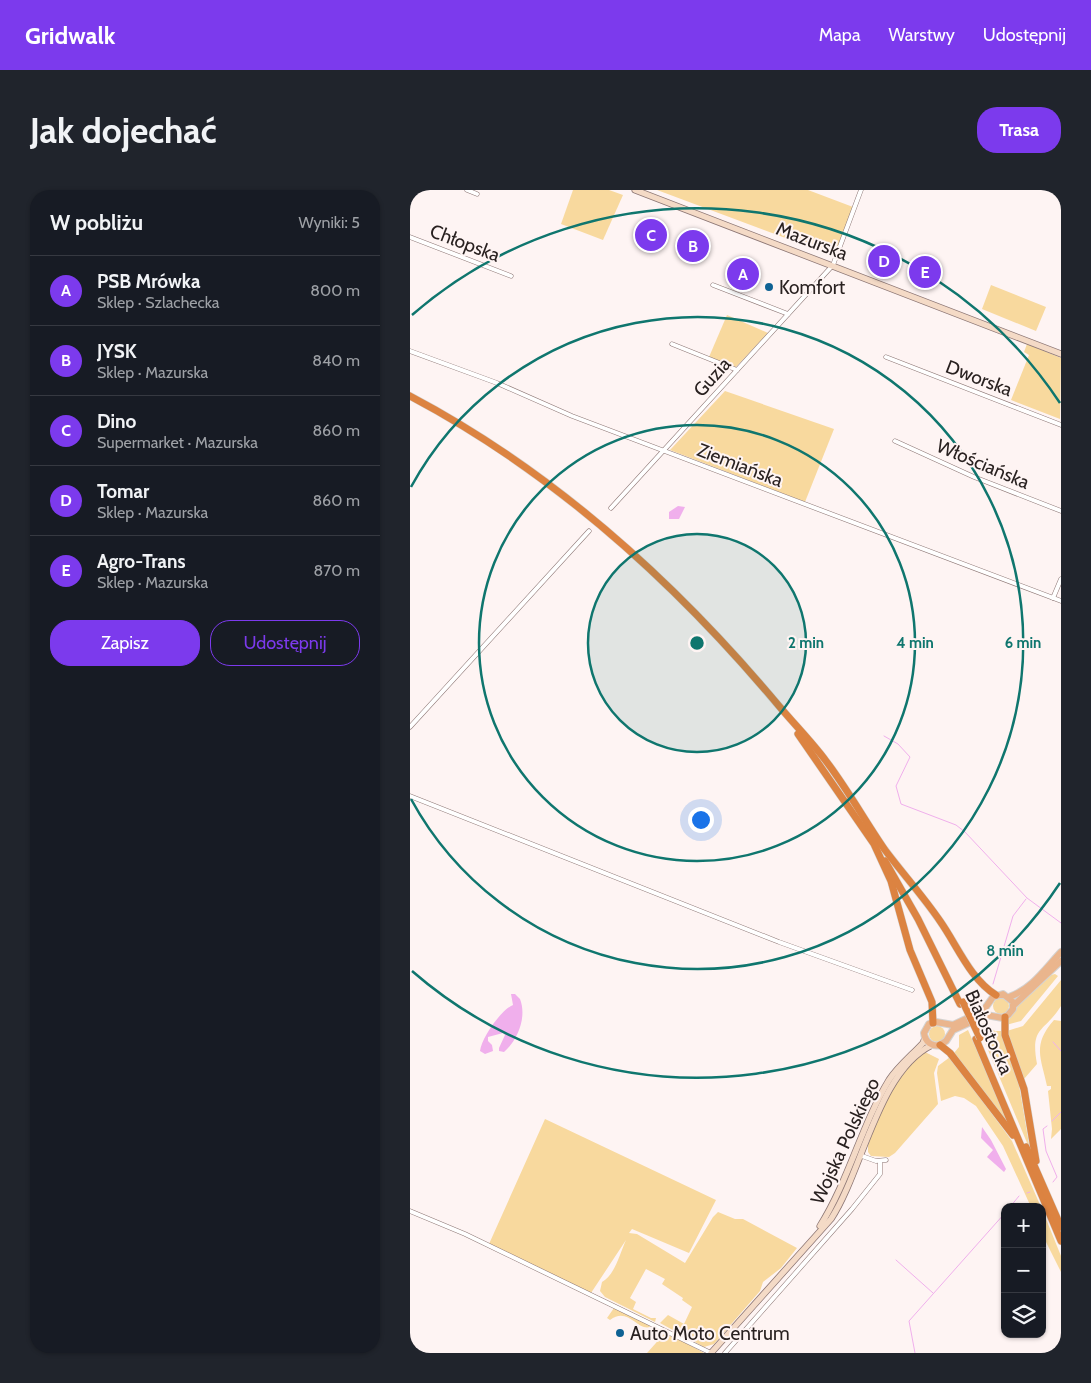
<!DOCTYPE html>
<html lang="pl">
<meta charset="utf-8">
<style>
:root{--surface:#171b24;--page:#20242c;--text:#f1f3f6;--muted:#9ea1a6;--line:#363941;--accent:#7c3aed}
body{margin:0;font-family:Cabin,sans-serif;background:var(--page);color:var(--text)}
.controls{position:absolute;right:15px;bottom:15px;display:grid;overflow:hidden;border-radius:10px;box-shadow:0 1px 4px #0004}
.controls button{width:45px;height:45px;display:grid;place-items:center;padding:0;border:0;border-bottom:1px solid var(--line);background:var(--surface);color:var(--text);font:25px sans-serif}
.you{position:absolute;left:290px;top:629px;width:18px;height:18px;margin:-12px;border:4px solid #fff;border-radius:50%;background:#1a73e8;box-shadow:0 0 0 8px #1a73e833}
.badge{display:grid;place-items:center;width:32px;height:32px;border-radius:50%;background:var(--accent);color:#fff;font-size:16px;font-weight:700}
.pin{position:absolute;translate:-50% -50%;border:2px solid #fff;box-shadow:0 1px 5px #0006}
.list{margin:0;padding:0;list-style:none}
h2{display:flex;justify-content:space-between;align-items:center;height:65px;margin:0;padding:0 20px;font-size:21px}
h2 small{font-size:16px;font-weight:400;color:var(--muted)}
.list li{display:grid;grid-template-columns:32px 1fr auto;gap:15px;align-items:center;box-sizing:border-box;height:70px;padding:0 20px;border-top:1px solid var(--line)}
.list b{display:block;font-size:19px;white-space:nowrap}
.list p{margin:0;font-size:16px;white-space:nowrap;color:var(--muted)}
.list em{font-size:16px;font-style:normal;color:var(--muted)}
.actions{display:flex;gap:10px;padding:15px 20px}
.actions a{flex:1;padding:11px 0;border:1px solid var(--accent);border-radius:20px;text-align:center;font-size:18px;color:var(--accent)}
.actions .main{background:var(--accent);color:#fff}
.icon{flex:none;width:28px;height:28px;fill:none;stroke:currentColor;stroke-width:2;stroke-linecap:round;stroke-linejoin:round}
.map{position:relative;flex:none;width:651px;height:1163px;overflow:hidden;border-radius:20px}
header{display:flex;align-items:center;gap:30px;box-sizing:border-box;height:70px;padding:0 25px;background:var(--accent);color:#fff}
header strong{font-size:24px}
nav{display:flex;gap:28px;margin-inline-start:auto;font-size:18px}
.intro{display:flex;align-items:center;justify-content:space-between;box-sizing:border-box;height:120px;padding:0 30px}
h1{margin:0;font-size:35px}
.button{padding:12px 22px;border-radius:20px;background:var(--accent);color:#fff;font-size:18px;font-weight:700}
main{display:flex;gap:30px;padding:0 30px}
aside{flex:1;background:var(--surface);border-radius:20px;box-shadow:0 1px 4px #0004}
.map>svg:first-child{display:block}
.green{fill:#f8d99e}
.water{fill:#f0afec}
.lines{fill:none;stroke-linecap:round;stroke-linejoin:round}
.stream{stroke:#f0afec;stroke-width:1}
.street-casing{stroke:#8d7775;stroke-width:5}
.secondary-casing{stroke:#8d7775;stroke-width:7}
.primary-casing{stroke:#d4d3d2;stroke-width:8}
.highway-casing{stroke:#d4d3d2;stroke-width:8}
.street{stroke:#fff;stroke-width:4}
.secondary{stroke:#f4dac6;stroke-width:5.5}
.primary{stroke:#eab58d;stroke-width:6}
.highway{stroke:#dc8341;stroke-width:7}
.highway-bridge-casing{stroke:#d4d3d2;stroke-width:8;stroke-linecap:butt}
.highway-bridge{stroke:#dc8341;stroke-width:7}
.ring{fill:none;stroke:#0f766e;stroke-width:2.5}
.poi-dot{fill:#0f6294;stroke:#fef4f3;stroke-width:2}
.labels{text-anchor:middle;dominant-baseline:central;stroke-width:4;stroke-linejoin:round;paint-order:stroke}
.street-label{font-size:19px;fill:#292120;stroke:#fef4f3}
.poi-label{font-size:19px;fill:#292120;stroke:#fef4f3;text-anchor:start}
.centre{fill:#0f766e;stroke:#fef4f3;stroke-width:2.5}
.ring-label{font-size:15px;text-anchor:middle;font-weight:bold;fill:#0f766e;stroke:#fef4f3;stroke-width:4;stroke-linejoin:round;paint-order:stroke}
</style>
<header>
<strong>Gridwalk</strong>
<nav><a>Mapa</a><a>Warstwy</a><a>Udostępnij</a></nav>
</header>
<div class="intro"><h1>Jak dojechać</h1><a class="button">Trasa</a></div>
<main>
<aside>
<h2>W pobliżu<small>Wyniki: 5</small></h2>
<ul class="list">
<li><span class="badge">A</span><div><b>PSB Mrówka</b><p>Sklep · Szlachecka</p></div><em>800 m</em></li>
<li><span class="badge">B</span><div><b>JYSK</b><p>Sklep · Mazurska</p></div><em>840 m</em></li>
<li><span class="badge">C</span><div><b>Dino</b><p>Supermarket · Mazurska</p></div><em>860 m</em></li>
<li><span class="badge">D</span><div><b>Tomar</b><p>Sklep · Mazurska</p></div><em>860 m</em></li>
<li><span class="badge">E</span><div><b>Agro-Trans</b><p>Sklep · Mazurska</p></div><em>870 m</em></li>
</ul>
<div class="actions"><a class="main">Zapisz</a><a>Udostępnij</a></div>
</aside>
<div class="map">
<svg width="651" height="1163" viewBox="0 0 651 1163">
<rect width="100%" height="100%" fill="#fef4f3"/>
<!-- green -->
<g class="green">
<polygon points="163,0 199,0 213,5 193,50 151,34"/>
<polygon points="247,0 398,0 443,17 424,66"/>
<polygon points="581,95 636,117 626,141 572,119"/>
<polygon points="317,125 358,143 326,177 299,167"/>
<polygon points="617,154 651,168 650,229 601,210 619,165 614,162"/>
<polygon points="315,201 424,239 395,312 260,260"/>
<path d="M645 784 648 786 611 831 596 835C606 814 623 800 641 785Z"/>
<path d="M651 790V816C634 843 620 836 627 874L614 889 597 841 613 836Z"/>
<circle cx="591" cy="816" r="8"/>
<path d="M644 830 651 831V939L641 949 642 939 638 901 641 899V896H637C631 867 622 855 644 830Z"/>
<polygon points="574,833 585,841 591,841 609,895 620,960 568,836"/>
<circle cx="527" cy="844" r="8"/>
<polygon points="558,840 600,936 544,863 549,857 549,845"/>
<path d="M515 862 529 869 524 883 528 914 485 963 479 967 461 966 458 962V955C473 917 481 888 515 862Z"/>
<polygon points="540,867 602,951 631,1017 621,1017 593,956 566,916 554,908 545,906 531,911 527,883 528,876"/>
<path d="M135 929 306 1010 279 1063 222 1039 219 1043 227 1044 275 1073 303 1027 308 1022 325 1029H333L387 1058 371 1078 353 1092 350 1101 304 1154 294 1157 250 1133 258 1125 274 1134 282 1117 272 1110 273 1108 252 1094 255 1089 236 1079 220 1108 226 1112 223 1119 241 1128H246L245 1132 195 1107 190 1101 192 1092C205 1085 210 1063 216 1050L181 1103 79 1054Z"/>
<polygon points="632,1019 651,1066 651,1082 632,1044"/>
<path d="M204 1118 239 1134 240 1137C227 1141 218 1116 200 1130L197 1128Z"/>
<polygon points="254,1144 269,1149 294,1163 237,1163"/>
</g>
<!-- water -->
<g class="water">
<polygon points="268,316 275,317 269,329 259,329 259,322"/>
<path d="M101 804H105L110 809C117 827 108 850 94 862L89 861V858L95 845 93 843 78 847V851L82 855 83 861 75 864 70 861C72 847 91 820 103 815Z"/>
<polygon points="572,937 581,950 596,979 594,982 577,967 583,960 571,948"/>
</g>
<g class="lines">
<!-- stream -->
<g class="stream">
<polyline points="474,546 488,554 500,567 486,596 491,614 546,635 555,642 617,708 651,733"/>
<polyline points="583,794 603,726 616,709"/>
<polyline points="643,852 651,861"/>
<polyline points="642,931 651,922"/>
<polyline points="637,936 633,939 636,961 647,987 643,992"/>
<polyline points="617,1003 620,1002"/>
<polyline points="600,1017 609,1006"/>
<polyline points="486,1070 523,1103"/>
<polyline points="505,1163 499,1131 595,1023"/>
</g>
<defs>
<g id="street">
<polyline points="57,0 67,4"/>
<polyline points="0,47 101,86"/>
<polyline points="303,95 378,124"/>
<polyline points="262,154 327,180"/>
<polyline points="0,161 87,193 162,226 651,411"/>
<polyline points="476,167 651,235"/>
<polyline points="485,251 564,287 651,321"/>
<polyline points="201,318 423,75 451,0"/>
<polyline points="643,408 651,389"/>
<polyline points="0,537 179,341"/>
<polyline points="0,606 369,752 502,800"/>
<polyline points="452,966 466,971 476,970"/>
<polyline points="0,1021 55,1044 301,1163"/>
<polyline points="315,1163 442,1019 470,984 470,971"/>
</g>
<g id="secondary">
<polyline points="225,0 651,164"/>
<path d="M410 1036C439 990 451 936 479 890 488 876 502 865 513 853L515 848"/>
<path d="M301 1163 421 1029C453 980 468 881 522 855"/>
</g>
<g id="primary">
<path d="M593 804 603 812V819L598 825 593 828 576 825 543 840 536 851 530 855C522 857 515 852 514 843L519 834 526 832 543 835 573 821 583 807Z"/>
<path d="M599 807C622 799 635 779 651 762"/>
<polyline points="604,815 651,771"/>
</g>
<g id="highway">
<path d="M0 206C144 282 266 393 369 516 385 535 402 552 416 571 438 600 455 631 475 660 493 684 513 706 530 731 547 755 560 789 586 805"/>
<polyline points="388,544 464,654 481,691 500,760 522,812 523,833"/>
<polyline points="475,671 508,729 550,814"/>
<polyline points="595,827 595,845 614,899 626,971"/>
<polyline points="566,849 651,1051"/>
<polyline points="530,855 540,863 603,945"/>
<polyline points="616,957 651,1037"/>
</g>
</defs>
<!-- street casing -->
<use href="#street" class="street-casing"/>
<!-- secondary casing -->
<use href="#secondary" class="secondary-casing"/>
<!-- primary casing -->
<use href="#primary" class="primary-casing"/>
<!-- highway casing -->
<use href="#highway" class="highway-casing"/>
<!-- street -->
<use href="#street" class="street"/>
<!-- secondary -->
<use href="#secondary" class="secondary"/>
<!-- primary -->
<use href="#primary" class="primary"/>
<!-- highway -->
<use href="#highway" class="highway"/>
<defs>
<polyline id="highway-bridge" points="553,812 570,848"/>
</defs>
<!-- highway-bridge casing -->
<use href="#highway-bridge" class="highway-bridge-casing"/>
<!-- highway-bridge -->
<use href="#highway-bridge" class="highway-bridge"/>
</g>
<!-- distance rings -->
<circle cx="287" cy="453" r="109" fill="#0f766e" fill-opacity=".12"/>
<g class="ring">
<circle cx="287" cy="453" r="109"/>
<circle cx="287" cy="453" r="218"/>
<path d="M1 297A326 326 0 1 1 1 609"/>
<path d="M650 693A435 435 0 0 1 2 781M2 125A435 435 0 0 1 650 213"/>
</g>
<!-- markers -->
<g class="poi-dot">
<circle cx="359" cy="97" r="5"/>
<circle cx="210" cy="1143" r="5"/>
</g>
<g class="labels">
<!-- street labels -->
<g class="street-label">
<text transform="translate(402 51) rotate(21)">Mazurska</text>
<text transform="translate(55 53) rotate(21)">Chłopska</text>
<text transform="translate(302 187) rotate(-48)">Guzia</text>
<text transform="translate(569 188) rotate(21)">Dworska</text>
<text transform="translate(573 274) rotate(23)">Włościańska</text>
<text transform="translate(330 275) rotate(21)">Ziemiańska</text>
<text transform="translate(579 842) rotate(66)">Białostocka</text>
<text transform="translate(435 951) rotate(-65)">Wojska Polskiego</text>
</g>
<!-- poi labels -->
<g class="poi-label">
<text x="369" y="97">Komfort</text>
<text x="220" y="1143">Auto Moto Centrum</text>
</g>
</g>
<circle cx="287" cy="453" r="8" class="centre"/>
<g class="ring-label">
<text x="396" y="458">2 min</text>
<text x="505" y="458">4 min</text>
<text x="613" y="458">6 min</text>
<text x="595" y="766">8 min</text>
</g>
</svg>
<div class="controls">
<button>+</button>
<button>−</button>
<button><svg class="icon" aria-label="layers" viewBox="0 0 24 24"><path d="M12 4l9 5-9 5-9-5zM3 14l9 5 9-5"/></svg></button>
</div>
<div class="you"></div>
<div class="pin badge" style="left:333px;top:84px">A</div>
<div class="pin badge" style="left:283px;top:56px">B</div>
<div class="pin badge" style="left:241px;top:45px">C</div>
<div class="pin badge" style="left:474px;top:71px">D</div>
<div class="pin badge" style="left:515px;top:82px">E</div>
</div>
</main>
